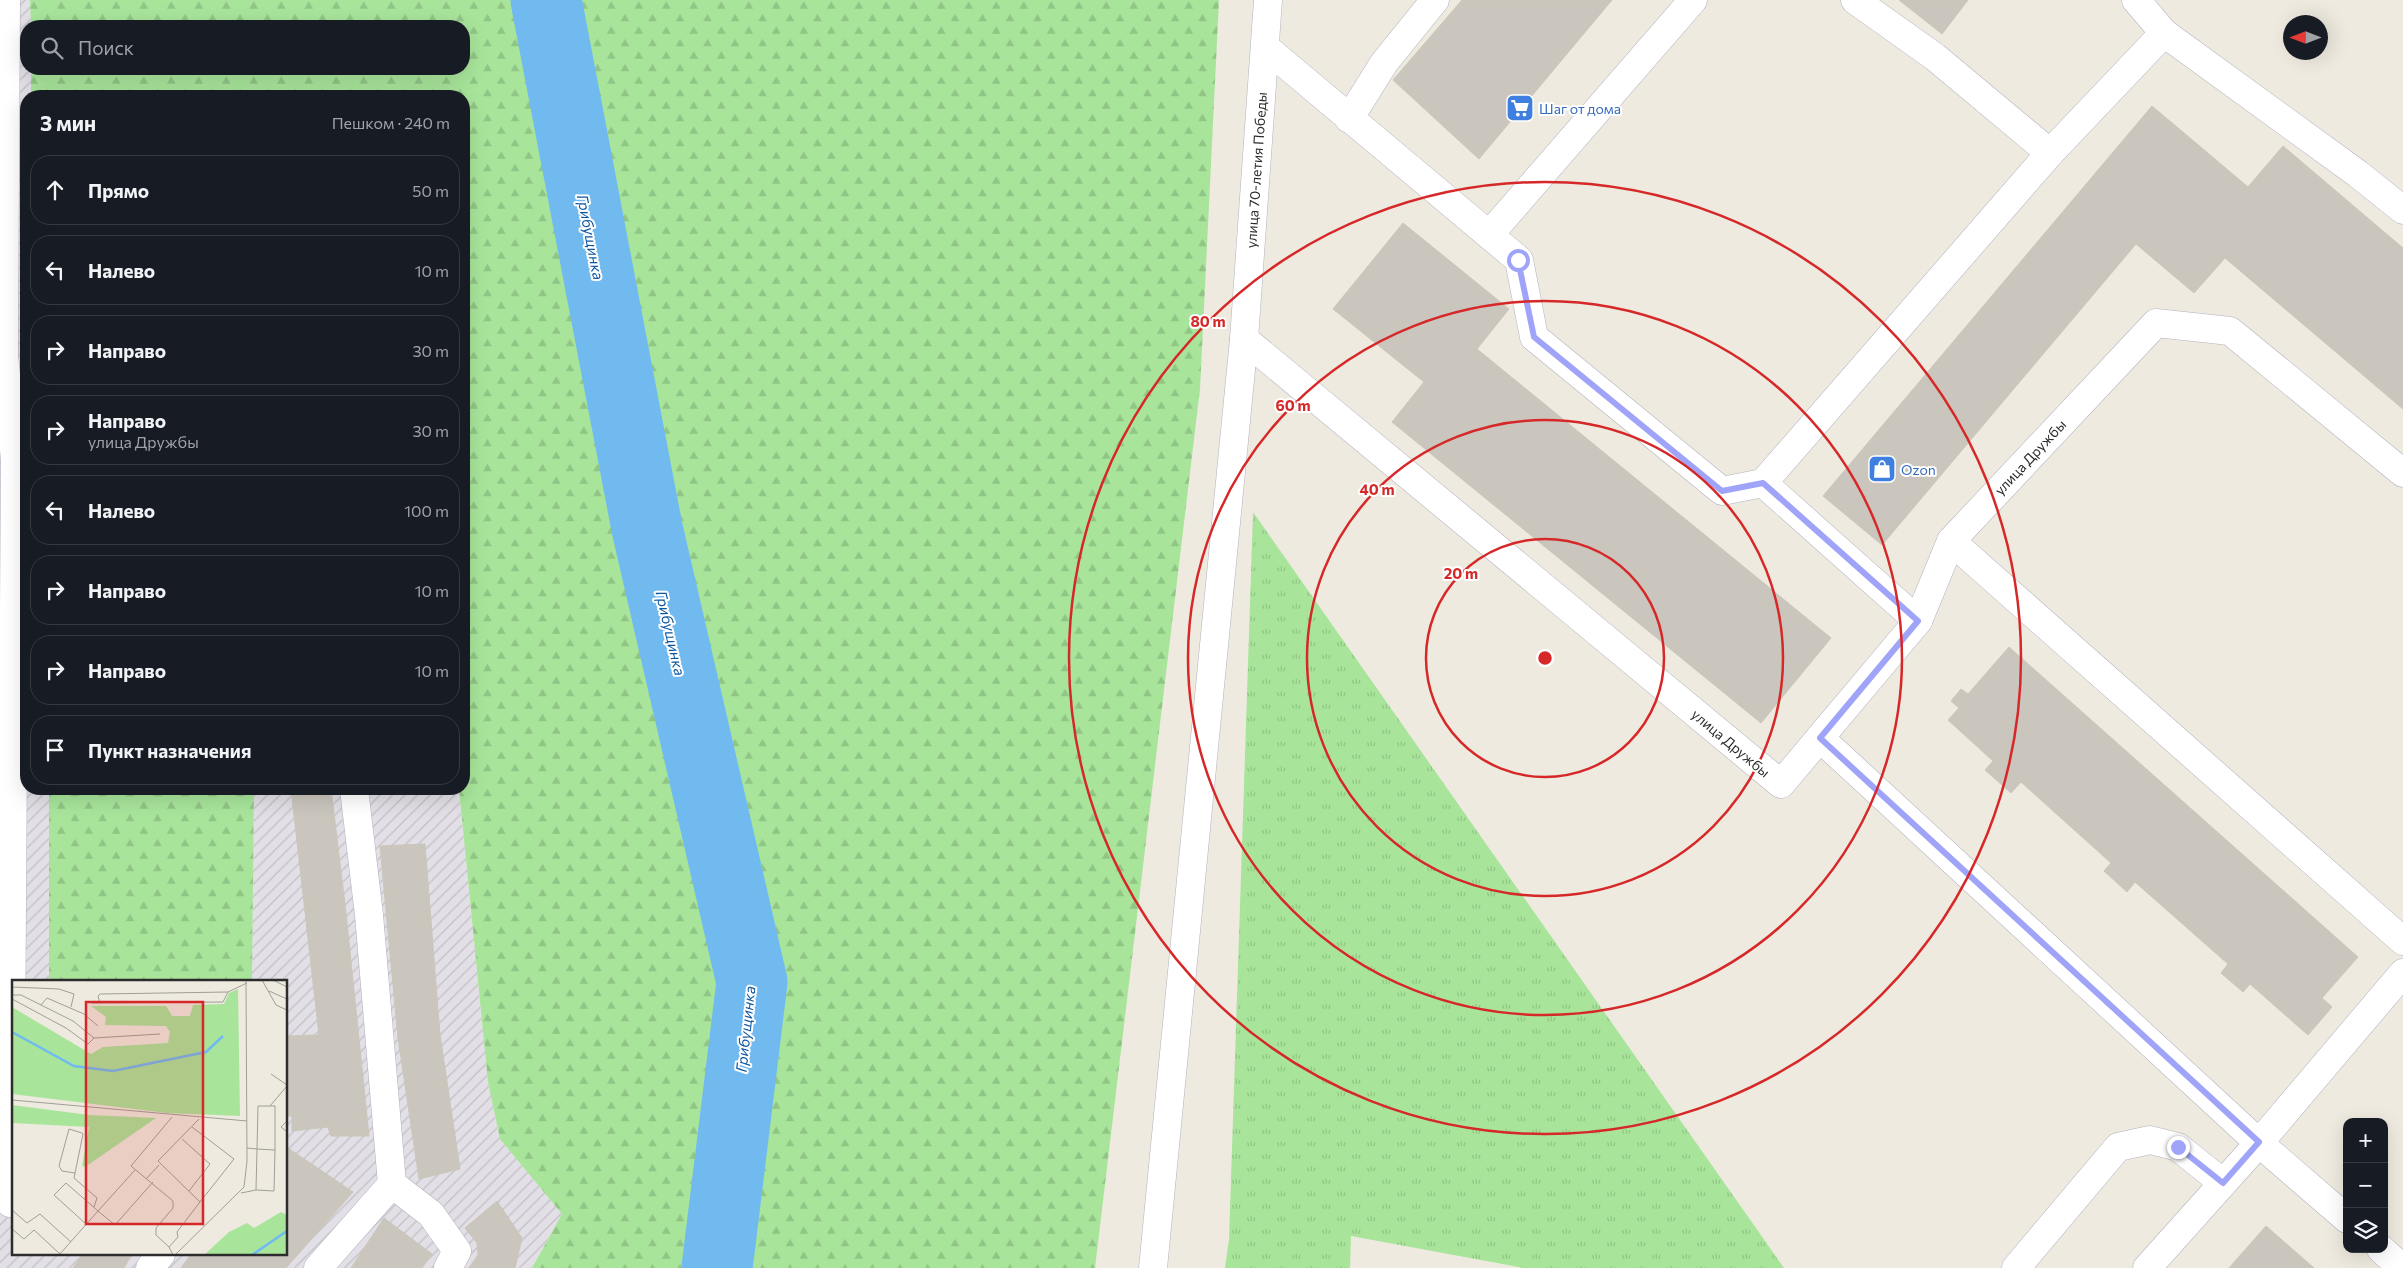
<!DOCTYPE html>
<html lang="ru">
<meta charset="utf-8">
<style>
:root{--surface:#171b24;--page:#20242c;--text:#f1f3f6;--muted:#9ea1a6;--line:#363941}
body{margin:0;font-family:Commissioner,sans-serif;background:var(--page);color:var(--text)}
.controls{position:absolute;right:15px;bottom:15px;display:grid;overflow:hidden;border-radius:10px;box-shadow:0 5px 20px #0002}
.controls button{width:45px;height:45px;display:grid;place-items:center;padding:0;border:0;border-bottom:1px solid var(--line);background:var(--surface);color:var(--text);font:25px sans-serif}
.compass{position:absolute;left:2283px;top:15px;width:45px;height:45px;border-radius:50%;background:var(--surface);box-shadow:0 5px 20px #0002;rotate:270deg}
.stop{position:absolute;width:15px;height:15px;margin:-11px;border:4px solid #a0a4f9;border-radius:50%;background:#fff}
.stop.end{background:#a0a4f9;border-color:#fff;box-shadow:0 1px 5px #0008}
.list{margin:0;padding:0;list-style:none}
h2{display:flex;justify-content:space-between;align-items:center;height:65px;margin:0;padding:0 20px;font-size:21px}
h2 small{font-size:16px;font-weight:400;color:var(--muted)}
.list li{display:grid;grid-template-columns:32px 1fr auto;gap:15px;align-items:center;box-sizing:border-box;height:70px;margin:0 10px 10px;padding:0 10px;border:1px solid var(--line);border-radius:20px}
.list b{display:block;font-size:19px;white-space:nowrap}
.list p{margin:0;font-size:16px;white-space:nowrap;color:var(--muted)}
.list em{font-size:16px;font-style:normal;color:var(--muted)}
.icon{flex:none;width:28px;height:28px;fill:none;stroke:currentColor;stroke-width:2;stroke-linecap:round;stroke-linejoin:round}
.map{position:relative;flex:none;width:2403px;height:1268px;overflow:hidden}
.search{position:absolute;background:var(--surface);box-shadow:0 5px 20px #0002;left:20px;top:20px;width:450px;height:55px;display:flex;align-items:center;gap:12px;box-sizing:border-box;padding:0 18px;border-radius:20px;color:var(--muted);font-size:19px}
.panel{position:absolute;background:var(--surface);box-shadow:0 5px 20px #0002;left:20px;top:90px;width:450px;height:705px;border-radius:20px}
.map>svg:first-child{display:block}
.industrial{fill:url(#industrial-furrows)}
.grass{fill:url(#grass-tufts)}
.forest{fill:url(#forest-firs)}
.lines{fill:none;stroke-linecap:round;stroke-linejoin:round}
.river{stroke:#71baf0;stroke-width:71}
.building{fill:#cac6be;stroke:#cac6b8}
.minor-casing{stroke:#b2b2c0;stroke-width:29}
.minor{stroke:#fff;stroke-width:28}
.route{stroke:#a0a4f9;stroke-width:6}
.ring{fill:none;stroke:#d62828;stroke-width:2.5}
.labels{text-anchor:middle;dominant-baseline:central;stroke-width:4;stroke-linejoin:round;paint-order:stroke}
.shop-label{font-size:14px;fill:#366cbe;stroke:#fff;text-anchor:start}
.street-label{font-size:14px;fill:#2c2c2c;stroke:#fff}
.water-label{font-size:15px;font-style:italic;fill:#0c56a0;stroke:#fff}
.inset-river{fill:none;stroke:#71baf0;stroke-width:2.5}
.inset-road{fill:none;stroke:#a09e97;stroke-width:1}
.view{fill:#d62828;fill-opacity:0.15;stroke:#d62828;stroke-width:2.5}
.inset-edge{fill:none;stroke:#2c2c2c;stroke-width:2.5}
.centre{fill:#d62828;stroke:#fff;stroke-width:2.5}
.ring-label{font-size:15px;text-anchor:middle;font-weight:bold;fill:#d62828;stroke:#fff;stroke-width:4;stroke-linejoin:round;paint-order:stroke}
</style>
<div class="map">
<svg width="2403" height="1268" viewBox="0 0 2403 1268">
<defs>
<pattern id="industrial-furrows" width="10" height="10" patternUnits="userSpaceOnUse" patternTransform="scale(1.25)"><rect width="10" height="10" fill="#e2dfe6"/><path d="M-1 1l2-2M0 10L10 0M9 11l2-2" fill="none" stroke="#c2c0c5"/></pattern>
<pattern id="grass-tufts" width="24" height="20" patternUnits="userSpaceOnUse" patternTransform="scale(1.25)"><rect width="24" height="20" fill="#a8e59b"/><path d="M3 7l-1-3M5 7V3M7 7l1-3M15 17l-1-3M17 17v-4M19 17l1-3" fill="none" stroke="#91c586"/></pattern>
<pattern id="forest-firs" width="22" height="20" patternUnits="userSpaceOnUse" patternTransform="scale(1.25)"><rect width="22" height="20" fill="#a8e59b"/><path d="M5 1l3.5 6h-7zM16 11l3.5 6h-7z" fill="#91c586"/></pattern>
</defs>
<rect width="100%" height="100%" fill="#eeeadf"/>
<!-- industrial -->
<polygon class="industrial" points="0,0 30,0 31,26 26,26 26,69 31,69 31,96 26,96 26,789 49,789 49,982 14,982 14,1254 286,1254 286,982 252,982 254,789 459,789 488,1082 500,1139 562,1214 532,1268 0,1268"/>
<!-- grass -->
<polygon class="grass" points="1253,512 1784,1268 1524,1268 1351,1236 1350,1268 1225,1268 1229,1239"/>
<!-- forest -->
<g class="forest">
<polygon points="30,0 1219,0 1200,389 1095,1268 532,1268 562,1214 500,1139 488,1082 459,789 464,789 464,96 31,96 31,69 464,69 464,26 31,26"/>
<polygon points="49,789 254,789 252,982 49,982"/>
</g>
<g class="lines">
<!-- river -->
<polyline class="river" points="546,0 647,528 752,982 717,1268"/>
</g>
<!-- building -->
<g class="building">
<polygon points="1462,0 1612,0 1479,159 1393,80"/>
<polygon points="1899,0 1968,0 1942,34"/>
<polygon points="2152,106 2248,187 2283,146 2403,248 2403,409 2225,258 2194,293 2136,244 1882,545 1823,496"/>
<polygon points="1403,223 1509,309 1477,349 1831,638 1761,723 1392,422 1424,382 1333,309"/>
<polygon points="2009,647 2358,957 2322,998 2332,1007 2308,1035 2250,984 2243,992 2221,973 2228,964 2135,882 2127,892 2104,871 2111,863 2021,782 2011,793 1985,770 1993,761 1948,720 1959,708 1951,701 1961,689 1968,694"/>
<polygon points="291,789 331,789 346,913 369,1136 331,1136 328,1127 292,1131 292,1116 286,1116 286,1036 319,1035"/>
<polygon points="425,844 440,1035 460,1169 419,1179 398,1038 380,846"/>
<polygon points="288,1148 353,1192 286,1268 181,1268 191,1254 286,1254 286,1150"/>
<polygon points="497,1201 522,1238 515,1268 469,1268 478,1255 477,1243 465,1228"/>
<polygon points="384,1218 432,1254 422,1268 351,1268"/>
<polygon points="2266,1226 2314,1268 2229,1268"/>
<polygon points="83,1254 132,1254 124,1268 73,1268"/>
</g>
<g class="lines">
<defs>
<g id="minor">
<polyline points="6,0 4,355 15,459 10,1203"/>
<polyline points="1855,0 1935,57 2050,153"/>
<polyline points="2136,0 2164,33"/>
<polyline points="1265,47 1519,260 1534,337 1722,491 1763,483 2050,153 2164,33 2358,174 2403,210"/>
<polyline points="1349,119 1384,63 1435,0"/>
<polyline points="1489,235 1693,0"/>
<polyline points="1244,339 1781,784 1918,621 1951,541 2156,323 2230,331 2403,473"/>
<polyline points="1763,483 1918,621"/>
<polyline points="1951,541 2403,941"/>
<polyline points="1820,738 2259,1143 2403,973"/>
<polyline points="354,789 369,915 392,1184 431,1214 457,1251 448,1268"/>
<polyline points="2381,1249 2402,1268"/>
<polyline points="150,1268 161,1254"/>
<polyline points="318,1268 392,1184"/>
<polyline points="1153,1268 1244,339 1268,0"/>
<polyline points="2016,1268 2118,1147 2150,1140 2178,1147 2223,1183"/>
<polyline points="2147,1268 2259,1143 2347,1219"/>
</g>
</defs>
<!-- minor casing -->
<use href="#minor" class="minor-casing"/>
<!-- minor -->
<use href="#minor" class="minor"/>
</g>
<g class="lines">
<!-- route -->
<polyline class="route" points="1518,260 1534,337 1722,491 1763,483 1918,621 1820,738 2259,1142 2223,1183 2178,1147"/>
</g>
<!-- distance rings -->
<g class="ring">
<circle cx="1545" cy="658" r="119"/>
<circle cx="1545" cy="658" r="238"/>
<circle cx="1545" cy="658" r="357"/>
<circle cx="1545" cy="658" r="476"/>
</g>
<!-- icons -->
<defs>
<symbol id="supermarket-square" viewBox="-11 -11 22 22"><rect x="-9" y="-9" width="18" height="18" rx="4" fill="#3f7fe0" stroke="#fff"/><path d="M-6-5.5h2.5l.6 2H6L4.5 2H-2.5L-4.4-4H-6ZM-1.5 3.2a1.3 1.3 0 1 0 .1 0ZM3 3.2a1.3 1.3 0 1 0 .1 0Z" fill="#fff"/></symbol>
<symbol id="shop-square" viewBox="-11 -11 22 22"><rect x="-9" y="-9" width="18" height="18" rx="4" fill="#3f7fe0" stroke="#fff"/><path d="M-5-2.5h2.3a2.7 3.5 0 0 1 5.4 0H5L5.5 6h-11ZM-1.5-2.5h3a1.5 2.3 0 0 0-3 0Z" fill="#fff"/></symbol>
</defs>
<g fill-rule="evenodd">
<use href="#supermarket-square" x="1504" y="92" width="32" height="32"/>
<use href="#shop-square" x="1866" y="453" width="32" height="32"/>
</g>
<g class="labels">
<!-- shop labels -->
<g class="shop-label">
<text x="1539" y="108">Шаг от дома</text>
<text x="1901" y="469">Ozon</text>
</g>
<!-- street labels -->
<g class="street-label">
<text transform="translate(1256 170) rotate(-86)">улица 70-летия Победы</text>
<text transform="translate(2030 457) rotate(-47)">улица Дружбы</text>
<text transform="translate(1731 743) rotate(40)">улица Дружбы</text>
</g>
<!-- water labels -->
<g class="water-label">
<text transform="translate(591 237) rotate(79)">Грибущинка</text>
<text transform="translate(671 633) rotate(77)">Грибущинка</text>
<text transform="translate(745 1029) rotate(-84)">Грибущинка</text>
</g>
</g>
<!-- overview -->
<g transform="translate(12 980)">
<rect width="275" height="275" fill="#eeeadf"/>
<path d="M0 125 77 135 144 138 73 187 70 186 77 147 0 143Z" fill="#a8e59b"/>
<path d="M226 9 228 136 155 133 0 114V27L79 74 91 67 156 63 158 52 154 46 93 45 94 37 79 26H154L160 36H178L181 25 212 24 217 13ZM269 232 275 235V275H192L217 252 235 243 242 248Z" fill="#a8e59b"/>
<path class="inset-river" d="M0 52 62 86 101 91 194 72 211 56M240 275 275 251"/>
<path class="inset-road" d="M250 0 264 25 275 30M261 0 275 7M0 7 47 9 62 14 59 27M257 11 275 19M0 15H9L29 25 35 18 72 34 86 46M0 19 54 48 76 64 82 58 148 54M80 23 211 22 216 12M88 23 86 16 88 14 216 12 235 3M29 25 61 41 82 58M259 94 275 105M0 120 235 141M258 126 275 106M275 141 269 147 275 152M180 147 222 179 188 222M170 159 198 184 177 211M235 168 245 169 263 170V126H246L245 169 244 210 262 211 263 170M123 190 86 231 103 245 141 202M63 193 50 191 47 186 57 149 70 153 71 154 62 198 85 218 82 227M134 199 147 185M229 213 244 210M0 230 15 243 28 234 59 262M0 249 12 259 22 250 48 274M157 267 144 255V248L161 228V221L119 186 160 137M47 275 86 231 54 203 42 215 74 244M161 275 157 267 166 257 165 252 188 222 146 181 187 139M163 275 232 207 235 181 234 0"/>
<path class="view" d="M74 22H191V244H74Z"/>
<rect width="275" height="275" class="inset-edge"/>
</g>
<circle cx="1545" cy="658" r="8" class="centre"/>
<g class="ring-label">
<text x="1208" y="327">80 m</text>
<text x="1293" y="411">60 m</text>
<text x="1377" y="495">40 m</text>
<text x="1461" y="579">20 m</text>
</g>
</svg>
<div class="controls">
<button>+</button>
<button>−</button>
<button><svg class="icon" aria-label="layers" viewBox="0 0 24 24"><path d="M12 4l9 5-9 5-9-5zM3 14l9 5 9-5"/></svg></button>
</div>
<svg class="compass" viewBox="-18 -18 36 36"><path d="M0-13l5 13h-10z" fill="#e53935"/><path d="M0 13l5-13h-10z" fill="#9ea1a6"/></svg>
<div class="stop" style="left:1518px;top:260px"></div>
<div class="stop end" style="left:2178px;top:1147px"></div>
<div class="search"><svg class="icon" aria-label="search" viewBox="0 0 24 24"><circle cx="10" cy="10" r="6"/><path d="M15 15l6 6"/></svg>Поиск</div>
<section class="panel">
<h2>3 мин<small>Пешком · 240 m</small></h2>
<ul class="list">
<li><svg class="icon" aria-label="ahead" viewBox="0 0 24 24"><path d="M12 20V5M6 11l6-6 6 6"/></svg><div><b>Прямо</b></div><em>50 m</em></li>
<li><svg class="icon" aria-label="left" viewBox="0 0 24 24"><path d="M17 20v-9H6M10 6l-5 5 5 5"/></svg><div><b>Налево</b></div><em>10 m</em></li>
<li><svg class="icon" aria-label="right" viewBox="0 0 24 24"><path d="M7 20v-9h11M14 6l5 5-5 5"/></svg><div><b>Направо</b></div><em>30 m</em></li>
<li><svg class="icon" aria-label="right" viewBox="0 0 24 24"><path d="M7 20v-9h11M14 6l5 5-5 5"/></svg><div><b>Направо</b><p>улица Дружбы</p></div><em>30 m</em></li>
<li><svg class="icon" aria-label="left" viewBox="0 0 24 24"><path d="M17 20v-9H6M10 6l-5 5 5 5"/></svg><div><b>Налево</b></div><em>100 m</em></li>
<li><svg class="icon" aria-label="right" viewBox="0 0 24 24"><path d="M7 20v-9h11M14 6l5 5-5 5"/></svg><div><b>Направо</b></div><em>10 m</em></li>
<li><svg class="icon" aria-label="right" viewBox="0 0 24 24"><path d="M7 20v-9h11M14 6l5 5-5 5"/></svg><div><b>Направо</b></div><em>10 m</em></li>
<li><svg class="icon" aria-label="arrive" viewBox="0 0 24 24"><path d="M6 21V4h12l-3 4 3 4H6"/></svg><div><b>Пункт назначения</b></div></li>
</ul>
</section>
</div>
